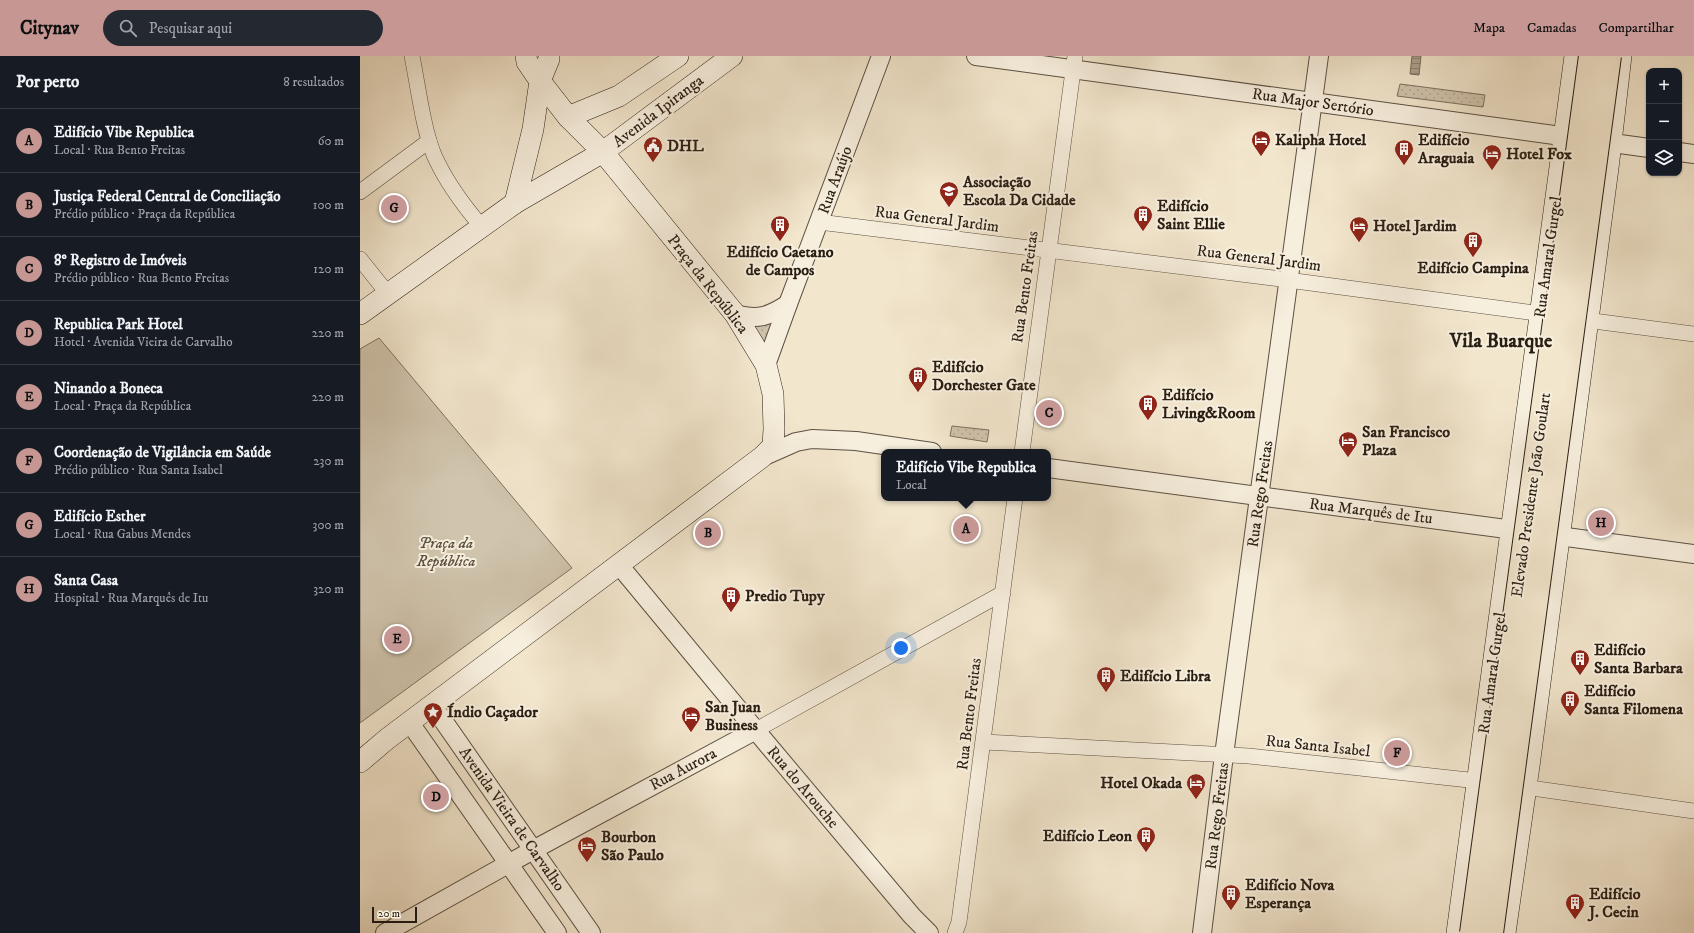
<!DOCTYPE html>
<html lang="pt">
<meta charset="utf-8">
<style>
:root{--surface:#171b24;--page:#242831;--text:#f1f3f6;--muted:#9ea1a6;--line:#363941;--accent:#c59692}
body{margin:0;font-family:"IM FELL DW Pica",serif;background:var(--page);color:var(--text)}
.controls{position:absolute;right:12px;top:12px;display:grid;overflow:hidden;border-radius:8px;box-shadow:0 1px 3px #0004}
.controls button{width:36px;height:36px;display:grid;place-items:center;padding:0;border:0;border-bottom:1px solid var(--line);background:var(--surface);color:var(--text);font:20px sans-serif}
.scale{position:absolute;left:12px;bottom:10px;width:45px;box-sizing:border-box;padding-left:4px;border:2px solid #2a1e13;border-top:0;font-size:11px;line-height:14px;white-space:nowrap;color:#2a1e13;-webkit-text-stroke:3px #f7efde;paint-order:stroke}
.you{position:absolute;left:541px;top:592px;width:14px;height:14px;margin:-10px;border:3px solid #fff;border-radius:50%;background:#1a73e8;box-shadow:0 0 0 6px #1a73e833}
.badge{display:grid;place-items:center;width:26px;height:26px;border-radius:50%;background:var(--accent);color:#111;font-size:13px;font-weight:700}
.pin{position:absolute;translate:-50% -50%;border:2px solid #fff;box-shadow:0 1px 4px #0006}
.popup{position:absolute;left:521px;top:393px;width:170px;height:52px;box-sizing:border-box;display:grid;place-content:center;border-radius:8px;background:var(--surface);filter:drop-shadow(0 1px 3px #0005);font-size:13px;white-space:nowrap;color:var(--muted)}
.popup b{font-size:15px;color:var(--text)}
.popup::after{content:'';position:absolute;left:50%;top:100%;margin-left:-8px;border:8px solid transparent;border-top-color:var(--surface)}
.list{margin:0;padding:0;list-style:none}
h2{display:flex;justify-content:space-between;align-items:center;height:52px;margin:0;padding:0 16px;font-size:17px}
h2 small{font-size:13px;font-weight:400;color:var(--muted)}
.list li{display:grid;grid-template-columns:26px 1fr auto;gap:12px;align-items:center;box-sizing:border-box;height:64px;padding:0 16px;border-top:1px solid var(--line)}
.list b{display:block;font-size:15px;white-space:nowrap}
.list p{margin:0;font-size:13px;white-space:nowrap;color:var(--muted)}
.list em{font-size:13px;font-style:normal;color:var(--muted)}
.icon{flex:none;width:22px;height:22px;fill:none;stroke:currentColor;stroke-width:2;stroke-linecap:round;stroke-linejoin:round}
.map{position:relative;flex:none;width:1334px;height:877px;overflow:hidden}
header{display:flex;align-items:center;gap:24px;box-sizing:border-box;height:56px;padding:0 20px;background:var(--accent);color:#111}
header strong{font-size:19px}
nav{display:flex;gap:22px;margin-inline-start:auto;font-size:14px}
.search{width:280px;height:36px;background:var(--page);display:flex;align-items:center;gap:10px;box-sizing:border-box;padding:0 14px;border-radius:22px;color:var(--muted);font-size:15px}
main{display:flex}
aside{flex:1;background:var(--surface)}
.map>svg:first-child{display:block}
.green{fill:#d0c4ad;stroke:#7d7160}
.garden{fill:url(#garden-dots);stroke:#7d7160}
.water{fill:url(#water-rules);stroke:#796d5d}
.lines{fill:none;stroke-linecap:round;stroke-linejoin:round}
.minor-casing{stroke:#5c5042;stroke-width:16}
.tertiary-casing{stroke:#5c5042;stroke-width:20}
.secondary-casing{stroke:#2a1e13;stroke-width:22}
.minor{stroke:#f7efde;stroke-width:15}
.tertiary{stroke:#f7efde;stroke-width:18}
.secondary{stroke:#f7efde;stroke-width:21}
.trunk-bridge-casing{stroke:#2a1e13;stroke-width:24;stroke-linecap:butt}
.trunk-bridge{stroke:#f2e6cd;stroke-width:22}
.labels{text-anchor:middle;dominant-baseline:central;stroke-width:4;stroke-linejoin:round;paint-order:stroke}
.street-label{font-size:16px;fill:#2a1e13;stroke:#f7efde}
.poi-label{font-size:16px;font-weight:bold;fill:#2a1e13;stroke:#f7efde;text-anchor:start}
.park-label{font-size:16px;font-style:italic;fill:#5c5041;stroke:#f7efde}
.district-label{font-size:20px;font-weight:bold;fill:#2a1e13;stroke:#f7efde}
</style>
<header>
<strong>Citynav</strong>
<div class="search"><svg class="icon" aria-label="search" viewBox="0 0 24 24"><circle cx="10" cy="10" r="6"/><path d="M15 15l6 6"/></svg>Pesquisar aqui</div>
<nav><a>Mapa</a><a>Camadas</a><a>Compartilhar</a></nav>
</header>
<main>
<aside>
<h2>Por perto<small>8 resultados</small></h2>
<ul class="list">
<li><span class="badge">A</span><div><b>Edifício Vibe Republica</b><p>Local · Rua Bento Freitas</p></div><em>60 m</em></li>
<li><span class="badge">B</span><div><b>Justiça Federal Central de Conciliação</b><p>Prédio público · Praça da República</p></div><em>100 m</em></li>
<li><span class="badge">C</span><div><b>8º Registro de Imóveis</b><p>Prédio público · Rua Bento Freitas</p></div><em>120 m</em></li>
<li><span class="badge">D</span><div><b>Republica Park Hotel</b><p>Hotel · Avenida Vieira de Carvalho</p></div><em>220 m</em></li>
<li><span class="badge">E</span><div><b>Ninando a Boneca</b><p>Local · Praça da República</p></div><em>220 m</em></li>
<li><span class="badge">F</span><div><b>Coordenação de Vigilância em Saúde</b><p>Prédio público · Rua Santa Isabel</p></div><em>230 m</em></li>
<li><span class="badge">G</span><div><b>Edifício Esther</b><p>Local · Rua Gabus Mendes</p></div><em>300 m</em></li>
<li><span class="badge">H</span><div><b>Santa Casa</b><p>Hospital · Rua Marquês de Itu</p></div><em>320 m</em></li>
</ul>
</aside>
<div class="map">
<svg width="1334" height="877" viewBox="0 0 1334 877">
<defs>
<pattern id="garden-dots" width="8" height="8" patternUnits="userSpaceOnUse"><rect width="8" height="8" fill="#d0c4ad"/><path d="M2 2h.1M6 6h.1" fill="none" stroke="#b3a894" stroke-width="1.8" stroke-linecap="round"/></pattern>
<pattern id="water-rules" width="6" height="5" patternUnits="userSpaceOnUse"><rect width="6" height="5" fill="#aea28e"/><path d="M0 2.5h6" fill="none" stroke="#8e8373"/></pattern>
</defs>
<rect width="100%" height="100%" fill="#f2e6cd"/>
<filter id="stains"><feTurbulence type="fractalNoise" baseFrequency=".005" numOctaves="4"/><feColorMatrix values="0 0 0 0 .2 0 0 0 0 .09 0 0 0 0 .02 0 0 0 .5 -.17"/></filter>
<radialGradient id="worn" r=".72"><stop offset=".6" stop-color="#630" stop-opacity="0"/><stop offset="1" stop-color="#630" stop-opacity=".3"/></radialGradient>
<!-- green -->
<polygon class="green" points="19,282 212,512 0,667 0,293"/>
<!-- garden -->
<g class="garden">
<polygon points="1040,28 1125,39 1123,51 1037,40"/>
<polygon points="419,259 407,294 385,265"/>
<polygon points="592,370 629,374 627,386 590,380"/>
</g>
<!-- water -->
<polygon class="water" points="1052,0 1061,0 1059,19 1050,18"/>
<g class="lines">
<defs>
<g id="minor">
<path d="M52 0C58 30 63 72 74 99 86 126 103 149 122 171"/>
<polyline points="0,136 69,85"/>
<polyline points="459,166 913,222 1190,259"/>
<polyline points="0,203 28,238"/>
<polyline points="1218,263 1334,278"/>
<polyline points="662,396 715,0"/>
<polyline points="396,674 643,537"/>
<polyline points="624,686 889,700 1127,726"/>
<polyline points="1157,730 1334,755"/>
<polyline points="595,877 599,866 655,442"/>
</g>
<g id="tertiary">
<polyline points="616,0 1289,92"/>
<polyline points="1319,96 1334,98"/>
<path d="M375 258C398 264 408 261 428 248"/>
<polyline points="406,309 428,248 521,0"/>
<polyline points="402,401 436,386 452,383 496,385 572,396"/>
<polyline points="688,412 1334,498"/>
<polyline points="259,509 408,689 552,860 569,877"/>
<polyline points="73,650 231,877"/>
<polyline points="50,667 197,877"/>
<polyline points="25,877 173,794 396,674"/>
<polyline points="842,877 864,699 959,0"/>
</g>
<g id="secondary">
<polyline points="208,61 259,40 318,0"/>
<polyline points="155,147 173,73 180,25 189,3 189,0"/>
<polyline points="0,258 155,147 243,96 372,0"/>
<polyline points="0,706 27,683 402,401 413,390 414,373 413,338 406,309 375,258 243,96 208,61 180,25 167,6 166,0"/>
<polyline points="1097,877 1215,0"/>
<polyline points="1145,877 1169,710 1248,112 1261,0"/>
</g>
</defs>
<!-- minor casing -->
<use href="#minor" class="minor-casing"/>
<!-- tertiary casing -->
<use href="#tertiary" class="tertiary-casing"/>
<!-- secondary casing -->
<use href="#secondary" class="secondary-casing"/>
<!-- minor -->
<use href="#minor" class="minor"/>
<!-- tertiary -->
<use href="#tertiary" class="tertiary"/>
<!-- secondary -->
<use href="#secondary" class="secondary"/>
<defs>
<g id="trunk-bridge">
<polyline points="1111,877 1230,0"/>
<polyline points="1132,877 1250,0"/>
</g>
</defs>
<!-- trunk-bridge casing -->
<use href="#trunk-bridge" class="trunk-bridge-casing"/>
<!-- trunk-bridge -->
<use href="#trunk-bridge" class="trunk-bridge"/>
</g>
<!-- icons -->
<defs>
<symbol id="hotel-pin" viewBox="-11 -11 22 30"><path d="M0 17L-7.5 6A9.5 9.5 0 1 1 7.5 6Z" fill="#8f2418" stroke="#f7efde"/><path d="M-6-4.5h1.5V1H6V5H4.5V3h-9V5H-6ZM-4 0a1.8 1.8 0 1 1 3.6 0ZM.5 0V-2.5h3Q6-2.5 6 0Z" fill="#fff"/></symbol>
<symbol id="civic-pin" viewBox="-11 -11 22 30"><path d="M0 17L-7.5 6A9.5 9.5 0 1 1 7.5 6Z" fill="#8f2418" stroke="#f7efde"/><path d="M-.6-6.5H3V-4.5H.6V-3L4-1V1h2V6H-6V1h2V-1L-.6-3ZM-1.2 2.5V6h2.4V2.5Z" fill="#fff"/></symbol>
<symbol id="building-pin" viewBox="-11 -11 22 30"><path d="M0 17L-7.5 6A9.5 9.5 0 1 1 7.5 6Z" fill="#8f2418" stroke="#f7efde"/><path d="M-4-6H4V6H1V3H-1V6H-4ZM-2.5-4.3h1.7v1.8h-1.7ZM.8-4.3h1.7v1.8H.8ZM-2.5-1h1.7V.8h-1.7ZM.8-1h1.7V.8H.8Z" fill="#fff"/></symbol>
<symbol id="university-pin" viewBox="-11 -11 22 30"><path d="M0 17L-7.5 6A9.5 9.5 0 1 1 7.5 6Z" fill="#8f2418" stroke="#f7efde"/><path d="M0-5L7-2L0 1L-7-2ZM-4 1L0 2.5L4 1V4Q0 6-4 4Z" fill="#fff"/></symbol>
<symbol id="sight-pin" viewBox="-11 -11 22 30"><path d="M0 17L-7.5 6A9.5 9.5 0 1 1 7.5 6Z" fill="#8f2418" stroke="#f7efde"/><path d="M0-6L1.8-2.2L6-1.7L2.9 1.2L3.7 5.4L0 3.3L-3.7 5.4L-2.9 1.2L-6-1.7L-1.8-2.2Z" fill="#fff"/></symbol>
</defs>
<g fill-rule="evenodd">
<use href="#hotel-pin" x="890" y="73" width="22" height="30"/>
<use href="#civic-pin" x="282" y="79" width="22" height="30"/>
<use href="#building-pin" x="1033" y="82" width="22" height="30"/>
<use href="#hotel-pin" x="1121" y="87" width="22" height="30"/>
<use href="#university-pin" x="578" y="124" width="22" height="30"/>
<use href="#building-pin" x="772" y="148" width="22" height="30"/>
<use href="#building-pin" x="409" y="158" width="22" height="30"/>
<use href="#hotel-pin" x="988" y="159" width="22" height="30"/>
<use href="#building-pin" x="1102" y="174" width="22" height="30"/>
<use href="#building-pin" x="547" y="309" width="22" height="30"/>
<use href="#building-pin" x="777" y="337" width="22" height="30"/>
<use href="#hotel-pin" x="977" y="374" width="22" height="30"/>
<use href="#building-pin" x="360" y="529" width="22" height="30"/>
<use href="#building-pin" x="1209" y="592" width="22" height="30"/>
<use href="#building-pin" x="735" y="609" width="22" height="30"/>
<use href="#building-pin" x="1199" y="633" width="22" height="30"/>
<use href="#sight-pin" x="62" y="645" width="22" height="30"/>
<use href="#hotel-pin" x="320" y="649" width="22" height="30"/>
<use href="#hotel-pin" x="825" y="716" width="22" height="30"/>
<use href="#building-pin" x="775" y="769" width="22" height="30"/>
<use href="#hotel-pin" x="216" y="779" width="22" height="30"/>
<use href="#building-pin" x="860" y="827" width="22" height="30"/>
<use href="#building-pin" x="1204" y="836" width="22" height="30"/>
</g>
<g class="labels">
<!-- street labels -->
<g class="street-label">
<text transform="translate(953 46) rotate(8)">Rua Major Sertório</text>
<text transform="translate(298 55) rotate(-37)">Avenida Ipiranga</text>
<text transform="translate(475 124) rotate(-70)">Rua Araújo</text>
<text transform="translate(577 163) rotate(7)">Rua General Jardim</text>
<text transform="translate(1188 201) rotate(-82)">Rua Amaral Gurgel</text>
<text transform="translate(899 202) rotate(7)">Rua General Jardim</text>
<text transform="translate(348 228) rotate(52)">Praça da República</text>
<text transform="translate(665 231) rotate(-82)">Rua Bento Freitas</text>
<text transform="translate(900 438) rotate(-82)">Rua Rego Freitas</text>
<text transform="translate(1171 439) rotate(-82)">Elevado Presidente João Goulart</text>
<text transform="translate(1011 455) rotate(7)">Rua Marquês de Itu</text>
<text transform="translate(1132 617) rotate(-82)">Rua Amaral Gurgel</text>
<text transform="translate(609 658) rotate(-83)">Rua Bento Freitas</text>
<text transform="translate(958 690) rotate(6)">Rua Santa Isabel</text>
<text transform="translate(323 713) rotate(-28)">Rua Aurora</text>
<text transform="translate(443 731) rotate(50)">Rua do Arouche</text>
<text transform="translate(857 760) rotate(-83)">Rua Rego Freitas</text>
<text transform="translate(152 763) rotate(55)">Avenida Vieira de Carvalho</text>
</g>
<!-- poi labels -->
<g class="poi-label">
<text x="915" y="84">Kalipha Hotel</text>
<text x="1058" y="84">Edifício<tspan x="1058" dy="18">Araguaia</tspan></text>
<text x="307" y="90">DHL</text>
<text x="1146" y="98">Hotel Fox</text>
<text x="603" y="126">Associação<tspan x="603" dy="18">Escola Da Cidade</tspan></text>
<text x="797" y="150">Edifício<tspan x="797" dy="18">Saint Ellie</tspan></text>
<text x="1013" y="170">Hotel Jardim</text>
<text x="420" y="196" text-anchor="middle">Edifício Caetano<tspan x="420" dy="18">de Campos</tspan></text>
<text x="1113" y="212" text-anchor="middle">Edifício Campina</text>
<text x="572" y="311">Edifício<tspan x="572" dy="18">Dorchester Gate</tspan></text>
<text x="802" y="339">Edifício<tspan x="802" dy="18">Living&amp;Room</tspan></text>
<text x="1002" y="376">San Francisco<tspan x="1002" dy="18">Plaza</tspan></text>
<text x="385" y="540">Predio Tupy</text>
<text x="1234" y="594">Edifício<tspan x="1234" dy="18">Santa Barbara</tspan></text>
<text x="760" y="620">Edifício Libra</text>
<text x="1224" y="635">Edifício<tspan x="1224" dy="18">Santa Filomena</tspan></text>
<text x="345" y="651">San Juan<tspan x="345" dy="18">Business</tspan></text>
<text x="87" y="656">Índio Caçador</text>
<text x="822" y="727" text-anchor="end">Hotel Okada</text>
<text x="772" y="780" text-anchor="end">Edifício Leon</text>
<text x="241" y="781">Bourbon<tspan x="241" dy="18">São Paulo</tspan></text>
<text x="885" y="829">Edifício Nova<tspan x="885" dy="18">Esperança</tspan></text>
<text x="1229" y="838">Edifício<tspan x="1229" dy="18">J. Cecin</tspan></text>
</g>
<!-- park labels -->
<g class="park-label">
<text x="86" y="487">Praça da<tspan x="86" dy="18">República</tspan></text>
</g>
<!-- district labels -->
<g class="district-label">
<text x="1141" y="285">Vila Buarque</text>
</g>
</g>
<rect width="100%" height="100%" filter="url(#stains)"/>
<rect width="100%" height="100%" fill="url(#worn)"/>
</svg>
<div class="controls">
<button>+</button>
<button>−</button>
<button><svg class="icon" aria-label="layers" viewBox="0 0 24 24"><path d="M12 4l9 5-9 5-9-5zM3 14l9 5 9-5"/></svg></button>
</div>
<div class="scale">20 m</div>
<div class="you"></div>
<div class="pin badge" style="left:606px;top:473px">A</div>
<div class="popup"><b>Edifício Vibe Republica</b>Local</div>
<div class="pin badge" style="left:348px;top:477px">B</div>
<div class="pin badge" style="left:689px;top:357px">C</div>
<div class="pin badge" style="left:76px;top:741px">D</div>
<div class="pin badge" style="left:37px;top:583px">E</div>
<div class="pin badge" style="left:1037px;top:697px">F</div>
<div class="pin badge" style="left:34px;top:152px">G</div>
<div class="pin badge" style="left:1241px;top:467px">H</div>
</div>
</main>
